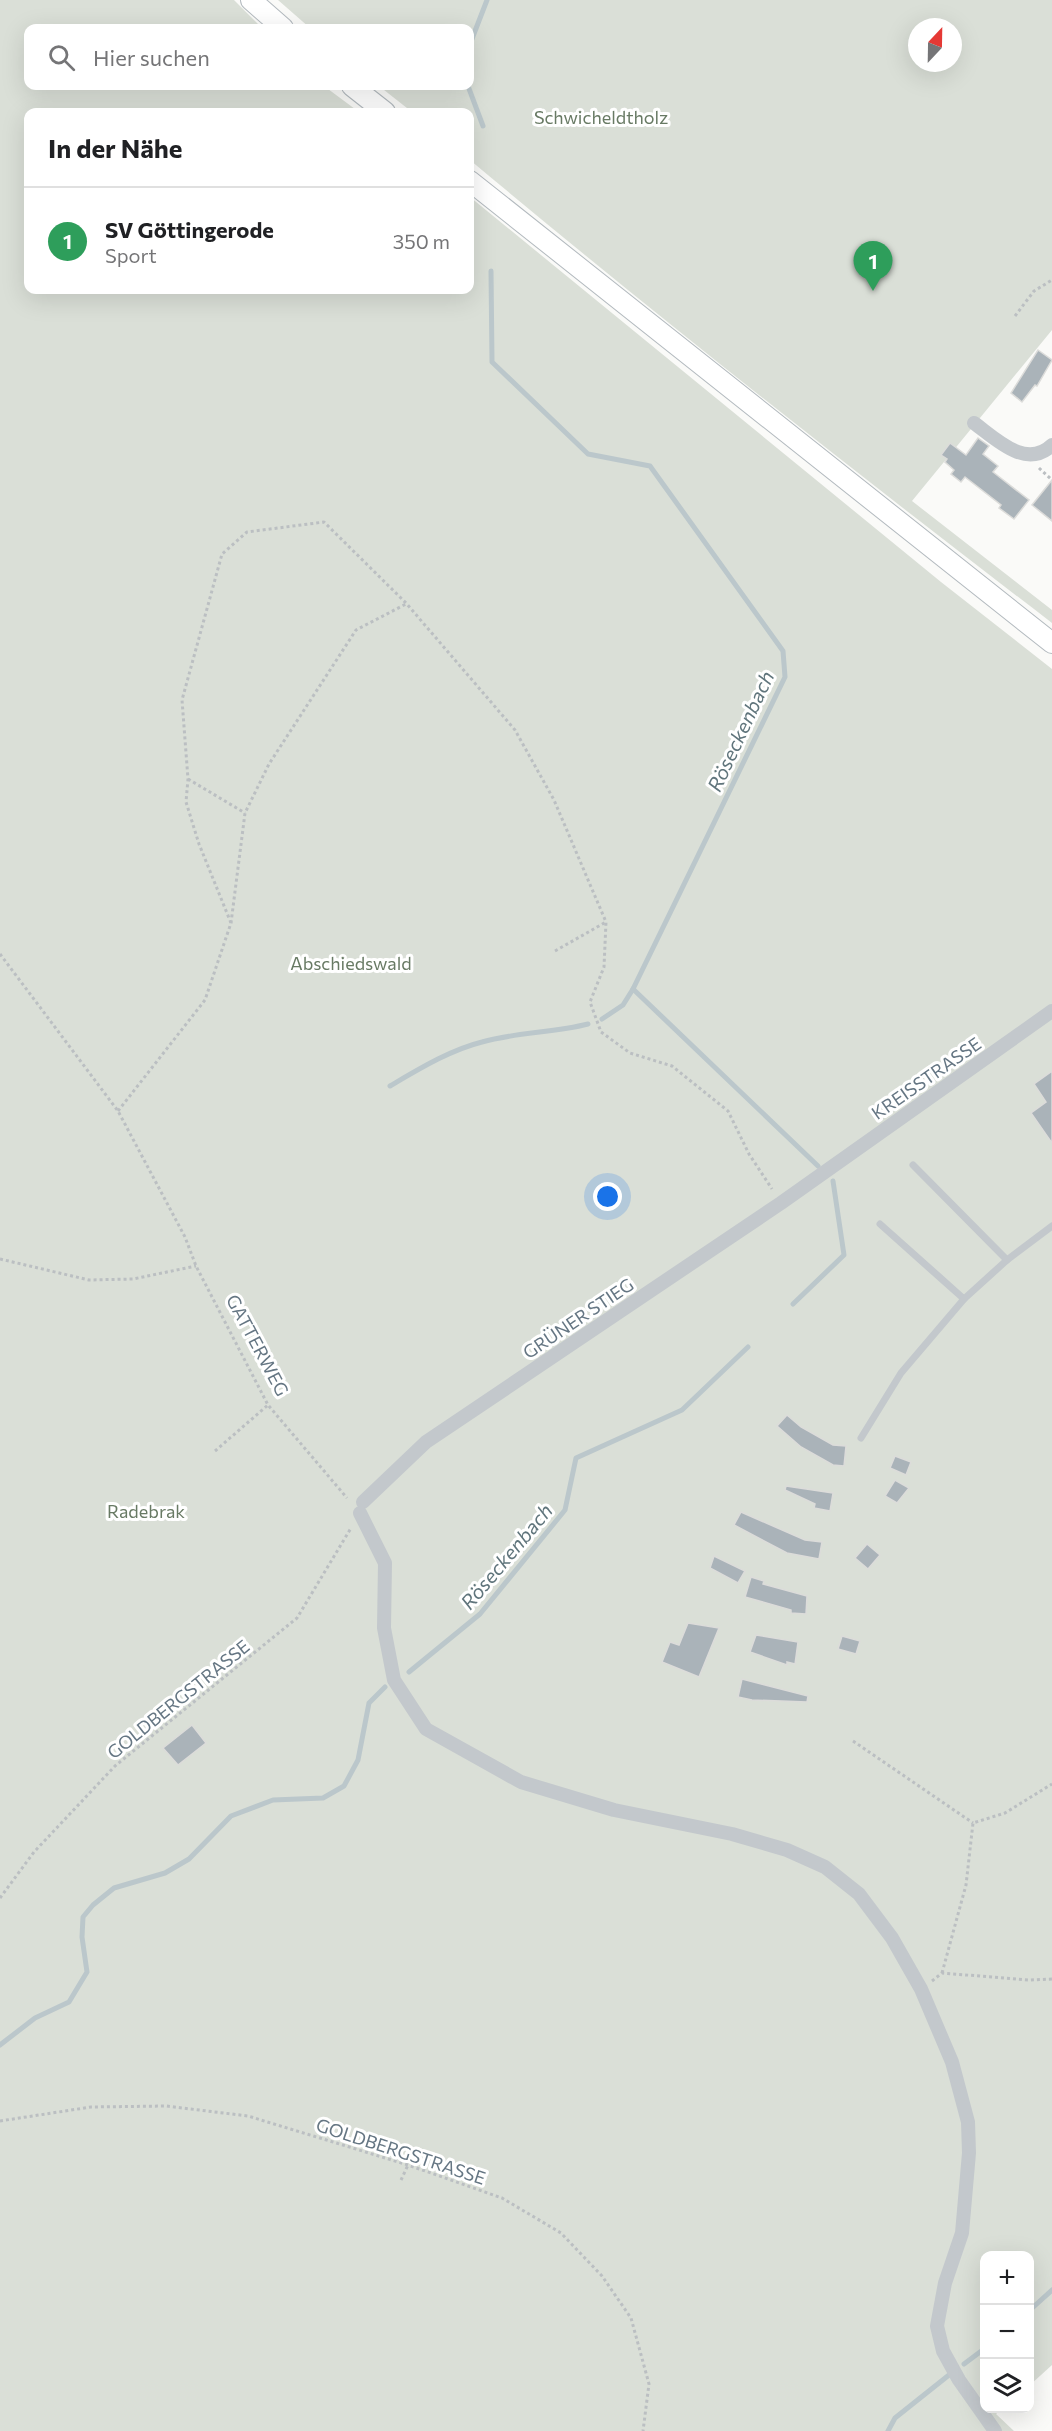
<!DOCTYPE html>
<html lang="de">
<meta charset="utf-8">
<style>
:root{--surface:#fff;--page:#f6f6f6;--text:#202124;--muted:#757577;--line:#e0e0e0;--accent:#e4572e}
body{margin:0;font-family:Commissioner,sans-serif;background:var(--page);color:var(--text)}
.controls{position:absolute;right:18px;bottom:18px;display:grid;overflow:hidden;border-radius:12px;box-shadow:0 6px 24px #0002}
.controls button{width:54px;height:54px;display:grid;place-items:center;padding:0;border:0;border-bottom:2px solid var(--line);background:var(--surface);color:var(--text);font:30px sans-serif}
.compass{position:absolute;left:908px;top:18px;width:54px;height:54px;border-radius:50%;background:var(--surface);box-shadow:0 6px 24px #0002;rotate:22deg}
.you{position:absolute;left:608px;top:1197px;width:21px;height:21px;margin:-15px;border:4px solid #fff;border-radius:50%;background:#1a73e8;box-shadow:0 0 0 9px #1a73e833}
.badge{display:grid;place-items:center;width:39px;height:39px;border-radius:50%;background:var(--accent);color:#fff;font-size:20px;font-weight:700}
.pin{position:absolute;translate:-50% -50px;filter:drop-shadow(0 2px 3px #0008)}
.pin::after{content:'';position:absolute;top:32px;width:21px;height:18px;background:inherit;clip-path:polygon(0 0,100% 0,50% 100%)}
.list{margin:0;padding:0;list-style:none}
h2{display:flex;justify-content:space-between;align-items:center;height:78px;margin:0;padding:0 24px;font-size:26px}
h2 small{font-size:20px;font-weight:400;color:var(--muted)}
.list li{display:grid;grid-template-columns:39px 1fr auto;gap:18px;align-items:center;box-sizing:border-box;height:108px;padding:0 24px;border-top:2px solid var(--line)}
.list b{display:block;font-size:22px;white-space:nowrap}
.list p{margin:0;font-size:20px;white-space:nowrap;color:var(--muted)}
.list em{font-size:20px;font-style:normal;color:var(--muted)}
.icon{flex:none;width:33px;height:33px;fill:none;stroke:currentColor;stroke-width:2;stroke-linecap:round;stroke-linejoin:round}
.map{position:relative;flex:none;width:1052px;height:2431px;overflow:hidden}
.search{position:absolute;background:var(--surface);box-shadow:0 6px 24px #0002;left:24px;top:24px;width:450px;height:66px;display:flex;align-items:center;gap:15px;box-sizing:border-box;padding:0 21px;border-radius:12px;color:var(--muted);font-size:22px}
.panel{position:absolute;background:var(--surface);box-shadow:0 6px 24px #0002;left:24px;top:108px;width:450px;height:186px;border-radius:12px}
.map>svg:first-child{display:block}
.green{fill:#dadfd7;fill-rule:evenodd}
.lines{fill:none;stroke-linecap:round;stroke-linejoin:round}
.stream{stroke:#bbc7cb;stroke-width:5}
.building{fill:#aab3b9;stroke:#dcdcda;stroke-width:1.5}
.secondary-casing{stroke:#b3babf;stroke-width:22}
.path{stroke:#bbbfc2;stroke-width:3;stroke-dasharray:3 3;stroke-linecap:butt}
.service{stroke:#c3c8cc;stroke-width:7}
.minor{stroke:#c3c8cc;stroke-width:14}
.secondary{stroke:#fff;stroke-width:20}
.labels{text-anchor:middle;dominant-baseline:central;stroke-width:6;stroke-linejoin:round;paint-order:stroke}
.park-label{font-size:18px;fill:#687a64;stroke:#fff}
.street-label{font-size:18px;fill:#657683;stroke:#fff}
.water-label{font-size:20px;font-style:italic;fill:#60757c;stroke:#fff}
</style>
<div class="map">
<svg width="1052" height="2431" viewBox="0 0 1052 2431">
<rect width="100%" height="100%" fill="#fafaf8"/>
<!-- green -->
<g class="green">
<polygon points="0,0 234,0 262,28 28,28 28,86 324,86 359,112 28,112 28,290 470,290 470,197 941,582 1052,669 1052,2365 1030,2385 1030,2256 984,2256 984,2408 1002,2409 996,2414 1014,2431 0,2431"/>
<path d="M278 0H1052V330L912 501 1052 610V623C855 472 660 319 470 160V112H412L379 86H470V28H310ZM917 27H953V63H917Z"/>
</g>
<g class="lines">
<!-- stream -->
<g class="stream">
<polyline points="470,44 487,0"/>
<polyline points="468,86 483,126"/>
<polyline points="491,271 492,362 588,454 650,466 783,651 785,677 633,989 818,1166"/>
<polyline points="602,1019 623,1005 633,989"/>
<path d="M390 1086C419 1069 450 1050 482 1042 517 1032 553 1033 588 1024"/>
<polyline points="793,1304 844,1255 833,1181"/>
<polyline points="409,1672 480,1614 565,1510 576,1458 682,1410 748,1347"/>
<polyline points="0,2045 35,2018 69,2002 87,1972 82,1937 83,1917 93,1905 114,1888 165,1873 189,1859 231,1816 273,1800 323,1798 344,1786 358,1760 369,1703 385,1687"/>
<polyline points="1030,2310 1052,2290"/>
<polyline points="964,2364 984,2349"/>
<polyline points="888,2431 895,2418 949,2375"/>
</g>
</g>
<!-- building -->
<g class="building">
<polygon points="1038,350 1052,360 1037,386 1035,385 1022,402 1011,393"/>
<polygon points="978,438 989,446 983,454 998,466 993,472 1029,500 1014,519 999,508 1001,505 965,477 961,482 951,474 954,470 945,462 947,459 941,455 950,443 966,455"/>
<polygon points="1052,480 1052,521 1032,505"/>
<polygon points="1052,1071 1052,1143 1031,1113 1046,1102 1034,1084"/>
<polygon points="787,1415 801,1427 833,1445 846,1446 844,1466 833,1465 801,1447 777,1426"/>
<polygon points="895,1456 911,1462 906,1475 890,1468"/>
<polygon points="895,1480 909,1488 897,1503 885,1496"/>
<polygon points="786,1486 833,1493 830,1511 814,1508 815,1504 785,1490"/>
<polygon points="741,1512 805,1540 822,1542 819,1559 787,1553 734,1525"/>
<polygon points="867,1544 880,1555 868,1569 855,1558"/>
<polygon points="714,1556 745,1571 738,1583 710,1568"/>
<polygon points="751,1577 764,1581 763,1584 807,1596 806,1614 791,1613 791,1610 745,1597"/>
<polygon points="688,1623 719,1628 699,1677 662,1662 670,1642 679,1645"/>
<polygon points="756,1635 798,1642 795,1664 787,1662 787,1665 750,1652"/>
<polygon points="842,1636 860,1641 856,1654 838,1649"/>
<polygon points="742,1679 808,1696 807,1702 752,1700 738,1697"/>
<polygon points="192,1725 206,1743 178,1765 163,1748"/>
</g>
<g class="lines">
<defs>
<g id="secondary">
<polyline points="251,0 283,28"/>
<polyline points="352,86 385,112"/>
<polyline points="470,181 1052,643"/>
</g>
</defs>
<!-- secondary casing -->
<use href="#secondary" class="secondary-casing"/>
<!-- path -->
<g class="path">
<polyline points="1015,316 1034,291 1052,280"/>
<polyline points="1039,468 1052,480"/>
<polyline points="188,779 245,813"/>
<polyline points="231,923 199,844 186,802 188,779 182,700 222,554 247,532 324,522 406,603 515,730 554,800 606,922 604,967 590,1002 601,1032 630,1053 672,1066 728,1111 749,1154 772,1189"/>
<polyline points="555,951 606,922"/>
<polyline points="0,954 118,1111 185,1237 196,1266 268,1405 347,1498"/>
<polyline points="118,1111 205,1000 231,923 245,813 269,764 356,630 406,604"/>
<polyline points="0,1259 89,1280 133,1279 196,1266"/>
<polyline points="215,1451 268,1405"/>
<polyline points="853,1741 973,1823"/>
<polyline points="0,1898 34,1852 115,1766 297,1618 351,1528"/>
<polyline points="942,1973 966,1885 973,1823 1005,1813 1052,1784"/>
<polyline points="932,1981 942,1973 1028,1980 1052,1979"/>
<polyline points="0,2121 91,2107 166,2106 248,2116 408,2165 502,2198 561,2233 602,2276 631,2318 649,2384 643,2431"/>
<polyline points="401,2180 408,2165"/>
</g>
<!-- service -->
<g class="service">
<polyline points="913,1165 1007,1260"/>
<polyline points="880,1224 964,1299"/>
<polyline points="861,1438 901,1373 964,1299 1007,1260 1052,1226"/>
</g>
<!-- minor -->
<g class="minor">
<path d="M974 423C996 439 1026 470 1052 445"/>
<polyline points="363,1502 426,1442 781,1203 1052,1011"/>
<polyline points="360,1513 385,1563 384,1628 394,1680 426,1729 521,1782 614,1810 732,1834 787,1850 825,1867 859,1894 892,1938 921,1989 952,2062 968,2122 969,2153 962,2233 945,2283 937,2326 943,2351 959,2380 995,2431"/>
</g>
<!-- secondary -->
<use href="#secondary" class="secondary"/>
</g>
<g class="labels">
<!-- park labels -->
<g class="park-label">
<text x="601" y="117">Schwicheldtholz</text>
<text x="351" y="963">Abschiedswald</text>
<text x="146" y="1511">Radebrak</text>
</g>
<!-- street labels -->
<g class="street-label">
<text transform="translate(926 1078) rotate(-35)">KREISSTRASSE</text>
<text transform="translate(578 1318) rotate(-34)">GRÜNER STIEG</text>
<text transform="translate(258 1345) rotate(62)">GATTERWEG</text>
<text transform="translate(178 1699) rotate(-39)">GOLDBERGSTRASSE</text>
<text transform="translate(401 2151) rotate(18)">GOLDBERGSTRASSE</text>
</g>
<!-- water labels -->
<g class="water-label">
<text transform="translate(740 731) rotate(-65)">Röseckenbach</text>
<text transform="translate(506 1556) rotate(-50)">Röseckenbach</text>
</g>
</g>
</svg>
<div class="controls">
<button>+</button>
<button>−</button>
<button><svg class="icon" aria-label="layers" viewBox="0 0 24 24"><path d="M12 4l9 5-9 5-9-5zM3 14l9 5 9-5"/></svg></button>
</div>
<svg class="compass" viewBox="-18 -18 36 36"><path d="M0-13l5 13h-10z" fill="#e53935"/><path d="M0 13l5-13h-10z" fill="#757577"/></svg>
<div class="you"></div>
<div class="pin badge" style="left:873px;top:291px;background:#2e9e5b">1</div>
<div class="search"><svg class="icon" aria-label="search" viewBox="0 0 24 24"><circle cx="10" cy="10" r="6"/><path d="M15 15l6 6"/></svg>Hier suchen</div>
<section class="panel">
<h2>In der Nähe<small></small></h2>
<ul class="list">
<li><span class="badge" style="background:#2e9e5b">1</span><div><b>SV Göttingerode</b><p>Sport</p></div><em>350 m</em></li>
</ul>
</section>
</div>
